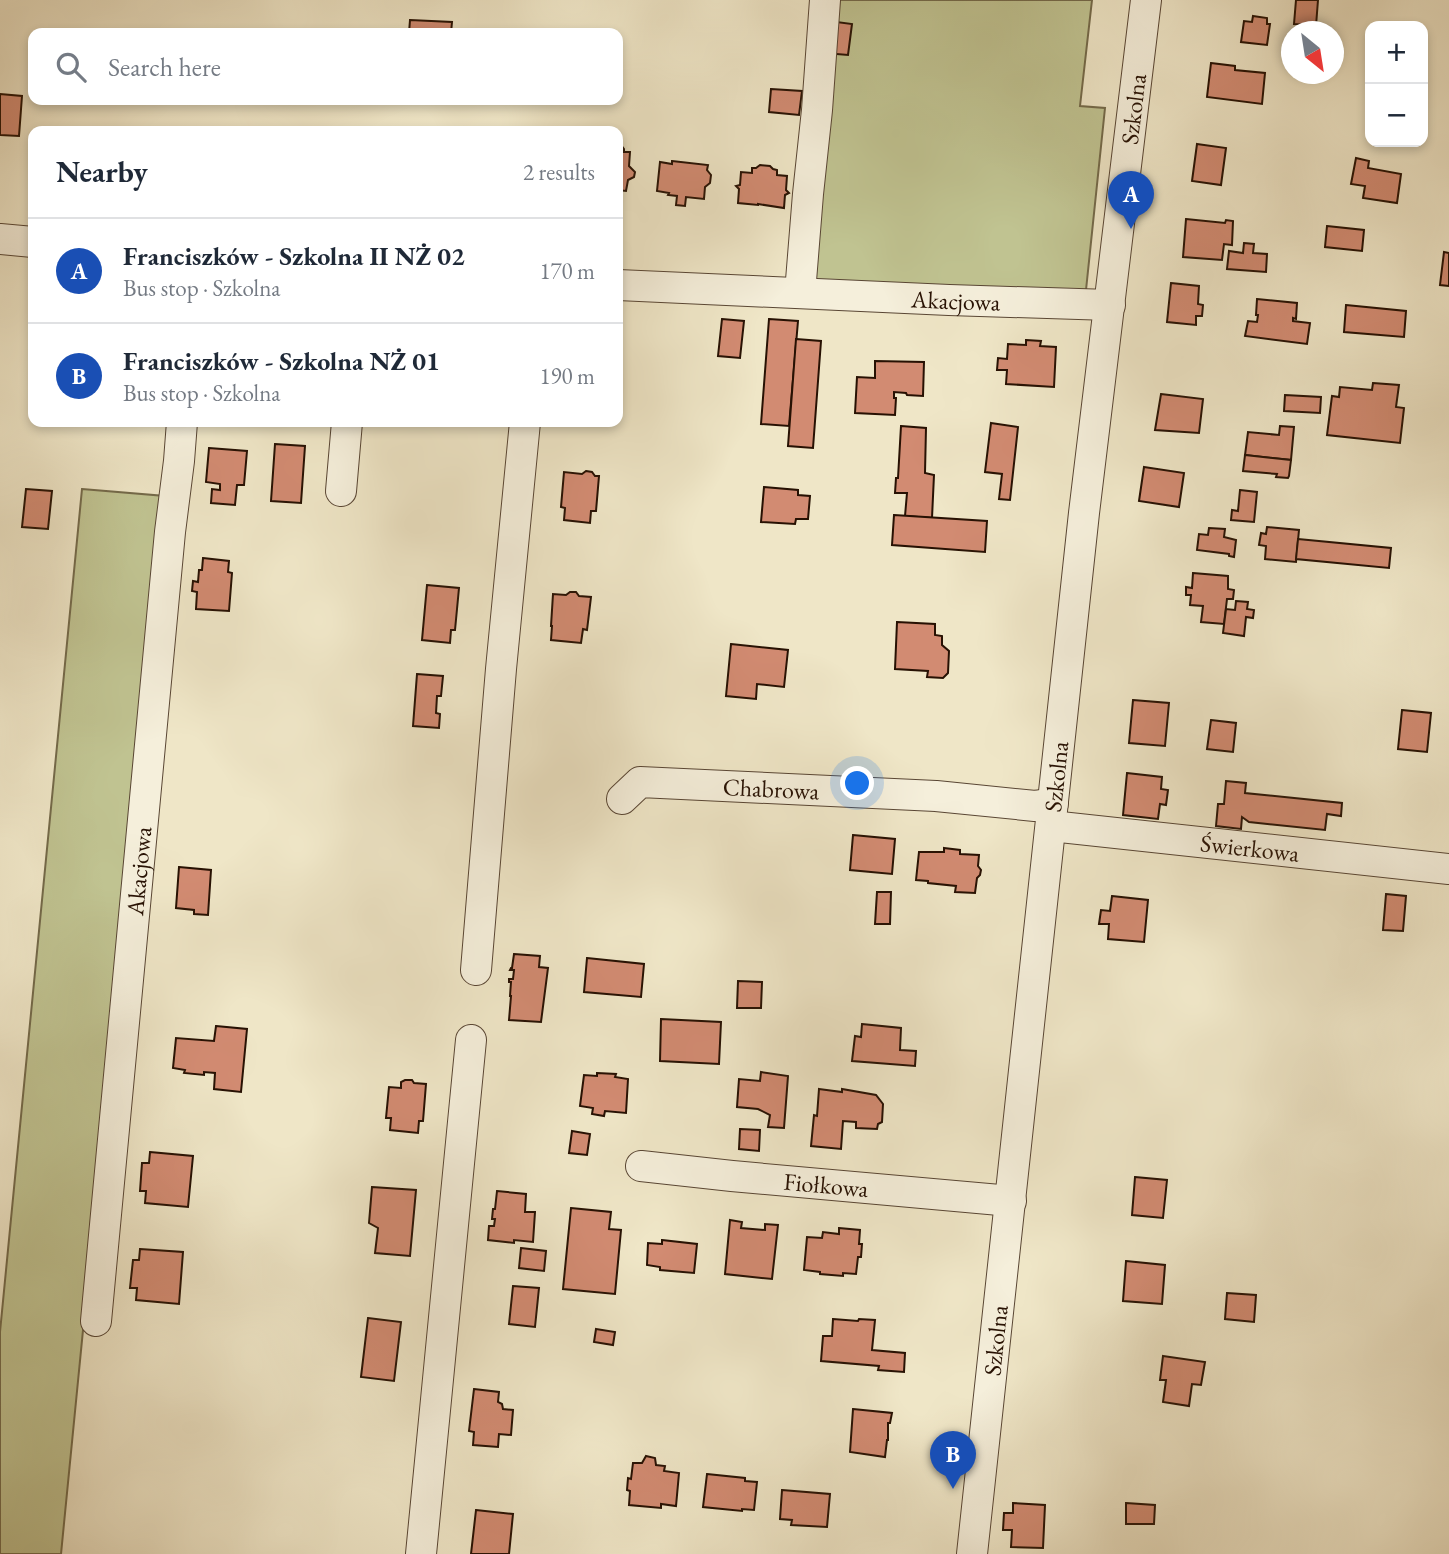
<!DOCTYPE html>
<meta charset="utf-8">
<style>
:root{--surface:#fff;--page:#f2f2f3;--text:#1f2937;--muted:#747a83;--line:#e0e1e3;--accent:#8f2418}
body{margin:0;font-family:"EB Garamond",serif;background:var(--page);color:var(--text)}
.controls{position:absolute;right:21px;top:21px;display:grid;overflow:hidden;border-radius:14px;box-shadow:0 4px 10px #0003}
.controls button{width:63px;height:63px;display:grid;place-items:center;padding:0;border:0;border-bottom:2px solid var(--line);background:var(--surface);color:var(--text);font:35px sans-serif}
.compass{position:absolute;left:1281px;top:21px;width:63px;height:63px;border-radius:50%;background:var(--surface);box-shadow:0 4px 10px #0003;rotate:150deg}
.you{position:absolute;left:858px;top:784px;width:24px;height:24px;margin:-18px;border:5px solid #fff;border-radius:50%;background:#1a73e8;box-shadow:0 0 0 10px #1a73e833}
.badge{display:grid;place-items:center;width:46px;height:46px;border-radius:50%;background:var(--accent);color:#fff;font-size:23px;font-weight:700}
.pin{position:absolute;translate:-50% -58px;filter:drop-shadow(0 2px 4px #0008)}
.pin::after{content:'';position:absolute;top:37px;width:24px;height:21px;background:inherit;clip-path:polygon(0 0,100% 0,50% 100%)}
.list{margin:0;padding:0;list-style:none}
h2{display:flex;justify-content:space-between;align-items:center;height:91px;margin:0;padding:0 28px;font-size:30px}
h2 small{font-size:23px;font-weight:400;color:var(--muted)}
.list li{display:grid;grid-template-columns:46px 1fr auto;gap:21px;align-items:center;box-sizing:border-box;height:105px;padding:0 28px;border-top:2px solid var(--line)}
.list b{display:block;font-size:26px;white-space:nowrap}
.list p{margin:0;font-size:23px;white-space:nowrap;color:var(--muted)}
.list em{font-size:23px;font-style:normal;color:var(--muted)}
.icon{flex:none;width:38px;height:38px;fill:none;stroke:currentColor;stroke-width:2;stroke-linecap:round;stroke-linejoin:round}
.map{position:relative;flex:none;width:1449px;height:1554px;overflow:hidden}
.search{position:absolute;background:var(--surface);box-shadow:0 4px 10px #0003;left:28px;top:28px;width:595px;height:77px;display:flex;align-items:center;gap:18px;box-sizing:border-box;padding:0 24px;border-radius:14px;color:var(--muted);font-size:26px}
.panel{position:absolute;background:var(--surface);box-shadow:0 4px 10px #0003;left:28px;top:126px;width:595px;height:301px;border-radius:14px}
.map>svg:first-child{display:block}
.green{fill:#c0c391;stroke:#746a4a;stroke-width:2}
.building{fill:#d28b72;stroke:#271103;stroke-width:2}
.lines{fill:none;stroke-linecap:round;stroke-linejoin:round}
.minor-casing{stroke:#594634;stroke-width:32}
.minor{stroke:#f5efdb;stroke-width:30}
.labels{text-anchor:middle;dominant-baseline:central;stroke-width:6;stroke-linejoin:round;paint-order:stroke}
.street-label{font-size:24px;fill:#271103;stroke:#f5efdb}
</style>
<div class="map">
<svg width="1449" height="1554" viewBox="0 0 1449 1554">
<rect width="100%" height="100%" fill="#efe6c7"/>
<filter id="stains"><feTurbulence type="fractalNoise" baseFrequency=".00286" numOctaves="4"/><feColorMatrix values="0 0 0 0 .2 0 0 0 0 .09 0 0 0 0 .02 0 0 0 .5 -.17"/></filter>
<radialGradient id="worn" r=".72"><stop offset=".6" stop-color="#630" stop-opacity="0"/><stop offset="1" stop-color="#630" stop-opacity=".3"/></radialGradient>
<!-- green -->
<g class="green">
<polygon points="837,0 1092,0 1080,106 1105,108 1086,290 813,283"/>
<polygon points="82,489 165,496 61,1554 0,1554 0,1332"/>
</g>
<!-- building -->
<g class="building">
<polygon points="1296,0 1318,0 1316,26 1294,24"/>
<polygon points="1253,16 1267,18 1267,24 1270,24 1267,45 1241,42 1244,21 1252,22"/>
<polygon points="410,20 452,22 451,33 409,33"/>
<polygon points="829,21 852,24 848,55 825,53"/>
<polygon points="1211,63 1235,66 1235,70 1265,73 1262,104 1207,97"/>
<polygon points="771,89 802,91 799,115 769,112"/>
<polygon points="0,94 22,96 19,136 0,135"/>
<polygon points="1197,144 1226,148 1221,185 1192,181"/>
<polygon points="618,145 621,145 624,149 624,152 630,152 629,166 635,172 634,177 628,180 626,191 618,190"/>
<polygon points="1356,158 1369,161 1368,168 1401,174 1397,203 1363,198 1365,186 1351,184"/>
<polygon points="672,161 708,165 707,170 711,175 710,183 705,187 704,199 686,197 685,206 676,205 677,196 668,195 669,193 657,191 660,162 672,164"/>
<polygon points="760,165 770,166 773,169 777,170 777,175 787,176 786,190 789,193 785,195 784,208 758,204 758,205 738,203 739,189 736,186 740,185 741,172 752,173 752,168 756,168"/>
<polygon points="1186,219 1225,223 1226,220 1233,221 1232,245 1224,244 1222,260 1183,257"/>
<polygon points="1327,226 1364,230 1362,251 1325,247"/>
<polygon points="1244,243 1254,244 1253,253 1267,254 1266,272 1227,269 1229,251 1243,253"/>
<polygon points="1444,252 1449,253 1449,286 1440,285"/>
<polygon points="1171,283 1199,286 1198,304 1203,305 1202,316 1196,316 1196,325 1167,322"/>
<polygon points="1257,299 1297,303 1296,319 1293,318 1293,321 1310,323 1307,344 1245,336 1248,321 1257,322 1258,315 1256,315"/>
<polygon points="1346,305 1406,311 1404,337 1344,332"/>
<polygon points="722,319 744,321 740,358 718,356"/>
<polygon points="769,319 798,321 789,426 761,424"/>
<polygon points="796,339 821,341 813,448 788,446"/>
<polygon points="1026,340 1041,341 1040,346 1056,347 1054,387 1006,384 1007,370 997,370 998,358 1007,359 1008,344 1026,345"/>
<polygon points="875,361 924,362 923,396 907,395 906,393 894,392 894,398 896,398 895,415 855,413 857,377 875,378"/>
<polygon points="1373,383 1399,385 1396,407 1404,408 1400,443 1327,435 1332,396 1339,397 1340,387 1372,390"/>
<polygon points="1161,394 1203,399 1199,433 1155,430"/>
<polygon points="1285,395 1321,397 1320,413 1284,411"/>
<polygon points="991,423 1018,427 1010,500 999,499 1002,474 985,472"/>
<polygon points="901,426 926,428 925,473 934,475 932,518 905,516 907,493 895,493 896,478 898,478"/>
<polygon points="1280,426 1294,427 1291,460 1245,455 1248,432 1279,435"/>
<polygon points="275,444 305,446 301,503 271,501"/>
<polygon points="209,448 247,451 244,485 237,485 235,505 211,503 212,489 220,490 220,484 206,482"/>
<polygon points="1245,455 1291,460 1289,476 1288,478 1276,477 1277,474 1243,471"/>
<polygon points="1144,467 1184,473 1179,507 1139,501"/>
<polygon points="586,471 592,472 595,476 599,476 596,511 591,511 590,523 564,520 565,508 561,507 564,472 582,474"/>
<polygon points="764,487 798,490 798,495 810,496 808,519 796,519 795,524 761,522"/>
<polygon points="26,489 52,491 48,529 22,527"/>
<polygon points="1240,490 1257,492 1254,522 1231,520 1232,510 1238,511"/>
<polygon points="894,515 987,521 985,552 892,545"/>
<polygon points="1267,527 1299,530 1296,562 1265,559 1266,546 1259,545 1261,533 1266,534"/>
<polygon points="1209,528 1225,529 1224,537 1236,540 1234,557 1229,556 1229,554 1197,550 1199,534 1208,535"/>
<polygon points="1298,539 1391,548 1389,568 1296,559"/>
<polygon points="203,558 229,561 228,572 232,573 229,611 196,609 197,592 192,591 193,581 198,582 199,570 202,570"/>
<polygon points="1193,573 1228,576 1228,589 1234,590 1233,599 1227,599 1224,624 1201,622 1203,606 1190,605 1191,595 1186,595 1186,587 1192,588"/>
<polygon points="427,585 459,588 455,630 451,630 450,643 422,640"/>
<polygon points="570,592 576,592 579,596 591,597 587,630 583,629 581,643 551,640 552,626 551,626 553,594 566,595"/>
<polygon points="1236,601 1248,602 1247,609 1254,610 1253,618 1246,617 1244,636 1223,633 1226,609 1235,610"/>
<polygon points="897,622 935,624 935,635 942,636 942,645 949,651 948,673 943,678 927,677 928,671 895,669"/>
<polygon points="731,644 788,650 784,687 757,684 756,699 726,696"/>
<polygon points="417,674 443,676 441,696 437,696 436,713 440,714 439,728 413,726"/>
<polygon points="1133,700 1169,703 1165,746 1129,743"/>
<polygon points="1402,710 1431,713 1427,752 1398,749"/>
<polygon points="1211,720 1236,723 1233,752 1207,749"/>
<polygon points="1127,773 1162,777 1161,789 1168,790 1166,805 1160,804 1158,819 1123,815"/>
<polygon points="1226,781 1246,783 1245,793 1342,803 1341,816 1327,814 1325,830 1249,822 1242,817 1241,829 1216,826 1218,804 1224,804"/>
<polygon points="853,835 895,839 892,874 850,870"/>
<polygon points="944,848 960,850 960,854 979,855 978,866 981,870 980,875 977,878 975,893 955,892 956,886 928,883 928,881 916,880 919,852 944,852"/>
<polygon points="179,867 211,870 208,915 194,914 194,910 176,908"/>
<polygon points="877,892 891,892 890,924 875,924"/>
<polygon points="1386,894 1406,896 1403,931 1383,930"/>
<polygon points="1112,896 1148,900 1144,942 1108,939 1109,924 1099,924 1101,910 1110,911"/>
<polygon points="514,954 540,956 539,967 548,968 541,1022 509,1020 511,996 510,996 511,982 509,982 509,979 513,979 514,970 510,970 511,968 512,968"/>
<polygon points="587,958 644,964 641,997 584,992"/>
<polygon points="738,981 762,982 761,1008 737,1008"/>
<polygon points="661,1019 721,1022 719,1064 660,1061"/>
<polygon points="862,1024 901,1028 900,1050 916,1051 915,1066 852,1061 855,1036 861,1037"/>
<polygon points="216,1026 247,1029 241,1092 214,1089 215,1073 204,1072 204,1075 184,1073 185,1070 173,1068 176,1038 214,1041"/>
<polygon points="761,1072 788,1076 784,1128 768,1127 770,1115 758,1109 737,1107 739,1079 760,1081"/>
<polygon points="597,1073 616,1074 615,1077 628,1079 626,1113 605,1111 604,1116 592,1114 593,1108 580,1106 584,1075 597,1076"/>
<polygon points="405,1080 412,1080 414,1083 426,1084 423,1121 419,1121 418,1133 390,1130 391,1118 386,1118 389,1087 401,1088 401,1082"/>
<polygon points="819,1089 842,1092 842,1089 876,1095 883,1104 882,1122 878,1124 877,1129 856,1128 856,1122 843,1121 841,1149 811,1146 814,1115 817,1116"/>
<polygon points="740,1129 760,1130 759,1151 739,1149"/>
<polygon points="572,1131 590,1134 587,1155 569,1153"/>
<polygon points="150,1152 193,1156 188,1207 145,1203 146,1191 140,1191 142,1163 149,1163"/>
<polygon points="1135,1177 1167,1180 1163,1218 1132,1215"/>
<polygon points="372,1187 416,1190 410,1256 375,1253 378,1228 369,1223"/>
<polygon points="497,1191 526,1194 525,1212 535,1212 533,1242 514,1240 514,1243 488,1240 489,1226 494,1226 495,1219 492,1219 493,1209 495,1209"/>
<polygon points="571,1208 611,1212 609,1229 621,1230 615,1294 563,1289"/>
<polygon points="730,1220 742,1222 741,1228 765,1230 765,1224 778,1225 772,1279 725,1274"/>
<polygon points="839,1228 860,1230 859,1244 862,1244 861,1257 858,1257 856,1274 843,1273 843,1276 820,1274 820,1272 804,1270 807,1237 822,1238 823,1232 839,1234"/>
<polygon points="662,1240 697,1244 694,1273 660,1270 660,1267 647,1265 648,1243 662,1244"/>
<polygon points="521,1248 546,1251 544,1271 519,1268"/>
<polygon points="140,1249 183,1252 179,1304 136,1300 137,1288 130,1288 133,1260 139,1260"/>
<polygon points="1126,1261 1165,1265 1162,1304 1123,1301"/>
<polygon points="513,1286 539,1288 535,1327 509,1324"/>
<polygon points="1227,1293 1256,1295 1254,1322 1225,1319"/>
<polygon points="368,1318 401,1322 394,1381 361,1377"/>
<polygon points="833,1319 858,1321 859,1319 875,1320 872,1350 905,1353 904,1372 878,1370 879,1366 821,1361 823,1336 832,1336"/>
<polygon points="596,1329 615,1332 613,1345 594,1342"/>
<polygon points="1163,1356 1205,1362 1201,1385 1192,1384 1189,1406 1163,1402 1166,1380 1160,1380"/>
<polygon points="474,1389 499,1392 498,1402 502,1404 503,1409 513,1410 511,1435 499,1434 498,1447 473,1445 474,1432 469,1431"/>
<polygon points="853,1409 892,1413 890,1423 888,1423 888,1440 887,1440 885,1457 850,1452"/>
<polygon points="646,1456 655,1458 656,1465 665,1466 664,1471 679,1473 676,1506 661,1504 661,1508 629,1505 630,1491 627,1490 628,1478 631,1479 633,1463 642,1463"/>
<polygon points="707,1474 745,1478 745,1481 757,1482 754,1510 742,1509 742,1511 703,1507"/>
<polygon points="782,1490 830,1494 827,1527 791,1525 792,1520 780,1519"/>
<polygon points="1013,1503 1045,1505 1043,1548 1011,1547 1012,1530 1003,1530 1004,1513 1013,1513"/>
<polygon points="1126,1503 1155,1505 1154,1524 1126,1524"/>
<polygon points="476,1510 513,1514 509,1554 471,1554"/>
</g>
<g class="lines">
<defs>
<g id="minor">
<polyline points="0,239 33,242"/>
<path id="s1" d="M618 285 949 300 1110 305"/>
<polyline points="800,293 808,194 817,110 825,0"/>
<polyline points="341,491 347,422"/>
<path id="s2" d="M622 799 640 782 936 796 1035 806 1053 803"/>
<path id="s3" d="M1051 826 1449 869"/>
<polyline points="476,970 501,669 525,422"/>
<path id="s4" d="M641 1166 732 1176 1011 1201"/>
<path id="s5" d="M96 1321 170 532 179 461 182 422"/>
<polyline points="421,1554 471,1040"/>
<path id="s6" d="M972 1554 1084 513 1146 0"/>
</g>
</defs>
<!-- minor casing -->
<use href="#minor" class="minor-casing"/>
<!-- minor -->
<use href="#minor" class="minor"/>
</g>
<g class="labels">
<!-- street labels -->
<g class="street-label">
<text stroke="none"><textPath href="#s6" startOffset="1454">Szkolna</textPath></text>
<text stroke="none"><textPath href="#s1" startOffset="338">Akacjowa</textPath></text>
<text stroke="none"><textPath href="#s6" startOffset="782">Szkolna</textPath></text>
<text stroke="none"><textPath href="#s2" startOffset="156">Chabrowa</textPath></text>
<text stroke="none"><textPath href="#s3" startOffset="200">Świerkowa</textPath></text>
<text stroke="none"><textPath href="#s5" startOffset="452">Akacjowa</textPath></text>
<text stroke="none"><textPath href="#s4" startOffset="186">Fiołkowa</textPath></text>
<text stroke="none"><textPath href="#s6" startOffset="215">Szkolna</textPath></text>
</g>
</g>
<rect width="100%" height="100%" filter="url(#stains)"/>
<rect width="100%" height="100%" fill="url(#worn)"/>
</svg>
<div class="controls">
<button>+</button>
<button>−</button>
</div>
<svg class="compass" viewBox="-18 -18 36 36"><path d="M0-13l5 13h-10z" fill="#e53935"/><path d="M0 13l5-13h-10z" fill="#747a83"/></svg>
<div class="you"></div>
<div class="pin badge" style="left:1131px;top:229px;background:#1a4fb4">A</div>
<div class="pin badge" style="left:953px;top:1489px;background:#1a4fb4">B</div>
<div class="search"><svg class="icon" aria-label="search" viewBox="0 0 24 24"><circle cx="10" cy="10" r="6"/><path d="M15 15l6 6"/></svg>Search here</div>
<section class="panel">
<h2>Nearby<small>2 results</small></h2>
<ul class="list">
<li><span class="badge" style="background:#1a4fb4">A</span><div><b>Franciszków - Szkolna II NŻ 02</b><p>Bus stop · Szkolna</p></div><em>170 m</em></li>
<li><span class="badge" style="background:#1a4fb4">B</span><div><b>Franciszków - Szkolna NŻ 01</b><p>Bus stop · Szkolna</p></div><em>190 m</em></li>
</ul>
</section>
</div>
